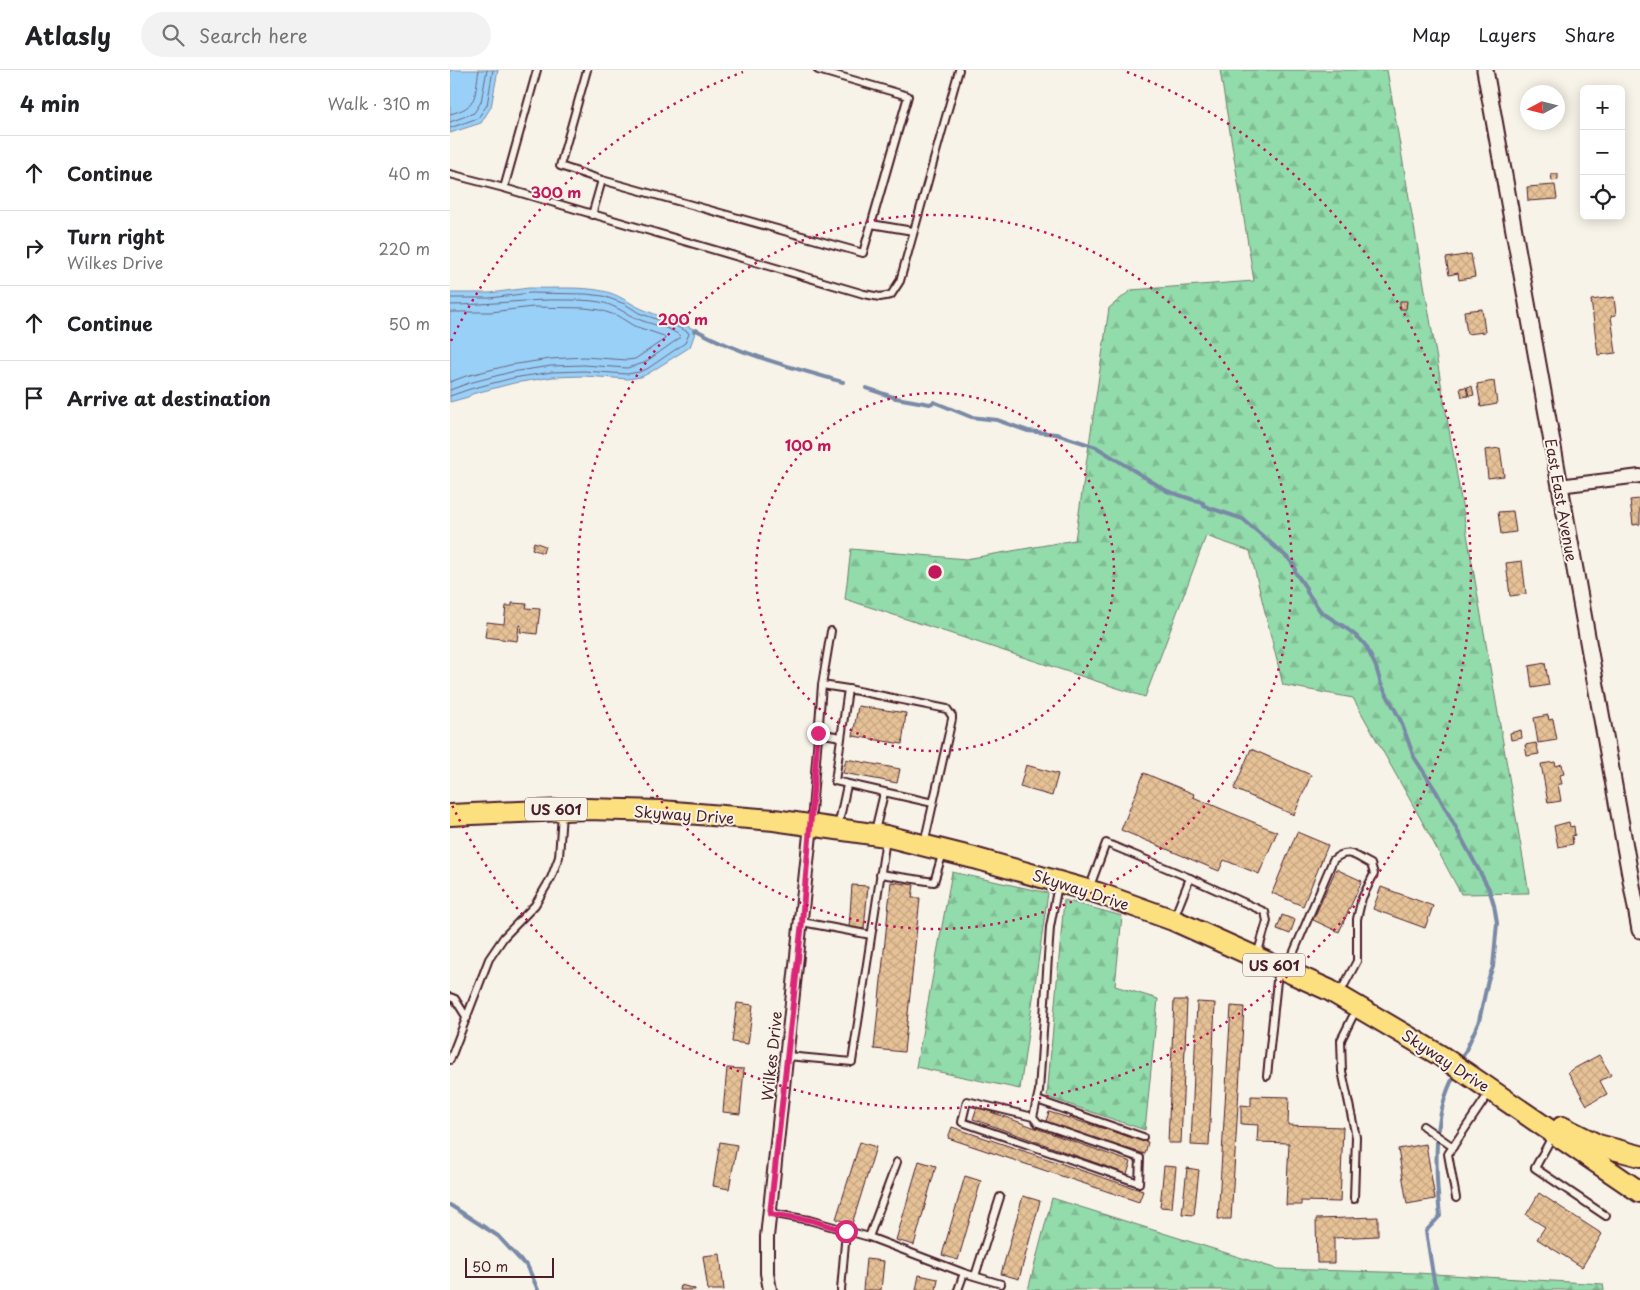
<!DOCTYPE html>
<meta charset="utf-8">
<style>
:root{--surface:#fff;--page:#f2f2f2;--text:#202124;--muted:#757577;--line:#e0e0e0}
body{margin:0;font-family:"Playpen Sans",sans-serif;background:var(--page);color:var(--text)}
.controls{position:absolute;right:15px;top:15px;display:grid;overflow:hidden;border-radius:8px;box-shadow:0 2px 12px #0003}
.controls button{width:45px;height:45px;display:grid;place-items:center;padding:0;border:0;border-bottom:1px solid var(--line);background:var(--surface);color:var(--text);font:25px sans-serif}
.compass{position:absolute;left:1070px;top:15px;width:45px;height:45px;border-radius:50%;background:var(--surface);box-shadow:0 2px 12px #0003;rotate:263deg}
.scale{position:absolute;left:15px;bottom:12px;width:89px;box-sizing:border-box;padding-left:5px;border:2px solid #4a1f2b;border-top:0;font-size:14px;line-height:18px;white-space:nowrap;color:#4a1f2b;-webkit-text-stroke:4px #f7f3e8;paint-order:stroke}
.stop{position:absolute;width:15px;height:15px;margin:-11px;border:4px solid #db2777;border-radius:50%;background:#fff}
.stop.end{background:#db2777;border-color:#fff;box-shadow:0 1px 5px #0008}
.list{margin:0;padding:0;list-style:none}
h2{display:flex;justify-content:space-between;align-items:center;height:65px;margin:0;padding:0 20px;font-size:21px}
h2 small{font-size:16px;font-weight:400;color:var(--muted)}
.list li{display:grid;grid-template-columns:32px 1fr auto;gap:15px;align-items:center;box-sizing:border-box;height:75px;padding:0 20px;border-top:1px solid var(--line)}
.list b{display:block;font-size:19px;white-space:nowrap}
.list p{margin:0;font-size:16px;white-space:nowrap;color:var(--muted)}
.list em{font-size:16px;font-style:normal;color:var(--muted)}
.icon{flex:none;width:28px;height:28px;fill:none;stroke:currentColor;stroke-width:2;stroke-linecap:round;stroke-linejoin:round}
.map{position:relative;flex:none;width:1190px;height:1220px;overflow:hidden}
header{display:flex;align-items:center;gap:30px;box-sizing:border-box;height:70px;padding:0 25px;background:var(--surface);border-bottom:1px solid var(--line)}
header strong{font-size:24px}
nav{display:flex;gap:28px;margin-inline-start:auto;font-size:18px}
.search{width:350px;height:45px;background:var(--page);display:flex;align-items:center;gap:12px;box-sizing:border-box;padding:0 18px;border-radius:28px;color:var(--muted);font-size:19px}
main{display:flex}
aside{flex:1;background:var(--surface)}
.map>svg:first-child{display:block}
.forest{fill:url(#forest-firs);stroke:#6e7d6b}
.water{fill:#99d0f8;stroke:#7989a6}
.lines{fill:none;stroke-linecap:round;stroke-linejoin:round}
.shore{stroke:#6a667d;stroke-width:1}
.stream{stroke:#7989a6;stroke-width:4}
.building{fill:url(#building-cross-hatch);stroke:#4a1f2b}
.service-casing{stroke:#4a1f2b;stroke-width:10}
.minor-casing{stroke:#4a1f2b;stroke-width:16}
.tertiary-casing{stroke:#4a1f2b;stroke-width:19}
.trunk-casing{stroke:#4a1f2b;stroke-width:24}
.service{stroke:#f7f3e8;stroke-width:6}
.minor{stroke:#f7f3e8;stroke-width:12}
.tertiary{stroke:#f7f3e8;stroke-width:15}
.trunk{stroke:#fce080;stroke-width:20}
.route{stroke:#db2777;stroke-width:6}
.ring{fill:none;stroke:#c2185b;stroke-width:2.5;stroke-dasharray:2.5 5}
.labels{text-anchor:middle;dominant-baseline:central;stroke-width:4;stroke-linejoin:round;paint-order:stroke}
.shield{fill:#f7f3e8;stroke:#7e5f64;stroke-width:1}
.shield-label{font-size:14px;font-weight:bold;fill:#4a1f2b}
.street-label{font-size:15px;fill:#4a1f2b;stroke:#f7f3e8}
.centre{fill:#c2185b;stroke:#f7f3e8;stroke-width:2.5}
.ring-label{font-size:15px;text-anchor:middle;font-weight:bold;fill:#c2185b;stroke:#f7f3e8;stroke-width:4;stroke-linejoin:round;paint-order:stroke}
</style>
<header>
<strong>Atlasly</strong>
<div class="search"><svg class="icon" aria-label="search" viewBox="0 0 24 24"><circle cx="10" cy="10" r="6"/><path d="M15 15l6 6"/></svg>Search here</div>
<nav><a>Map</a><a>Layers</a><a>Share</a></nav>
</header>
<main>
<aside>
<h2>4 min<small>Walk · 310 m</small></h2>
<ul class="list">
<li><svg class="icon" aria-label="ahead" viewBox="0 0 24 24"><path d="M12 20V5M6 11l6-6 6 6"/></svg><div><b>Continue</b></div><em>40 m</em></li>
<li><svg class="icon" aria-label="right" viewBox="0 0 24 24"><path d="M7 20v-9h11M14 6l5 5-5 5"/></svg><div><b>Turn right</b><p>Wilkes Drive</p></div><em>220 m</em></li>
<li><svg class="icon" aria-label="ahead" viewBox="0 0 24 24"><path d="M12 20V5M6 11l6-6 6 6"/></svg><div><b>Continue</b></div><em>50 m</em></li>
<li><svg class="icon" aria-label="arrive" viewBox="0 0 24 24"><path d="M6 21V4h12l-3 4 3 4H6"/></svg><div><b>Arrive at destination</b></div></li>
</ul>
</aside>
<div class="map">
<svg width="1190" height="1220" viewBox="0 0 1190 1220">
<defs>
<pattern id="forest-firs" width="22" height="20" patternUnits="userSpaceOnUse" patternTransform="scale(1.25)"><rect width="22" height="20" fill="#92dbab"/><path d="M5 1l3.5 6h-7zM16 11l3.5 6h-7z" fill="#7fbc93"/></pattern>
<pattern id="building-cross-hatch" width="8" height="8" patternUnits="userSpaceOnUse" patternTransform="scale(1.25)"><rect width="8" height="8" fill="#e6c297"/><path d="M0 0l8 8M0 8l8-8" fill="none" stroke="#c7a682"/></pattern>
</defs>
<rect width="100%" height="100%" fill="#f7f3e8"/>
<filter id="ink" filterUnits="userSpaceOnUse"><feTurbulence type="fractalNoise" baseFrequency=".02" numOctaves="2"/><feDisplacementMap in="SourceGraphic" scale="10" xChannelSelector="R" yChannelSelector="G"/><feConvolveMatrix kernelMatrix="1 2 1 2 8 2 1 2 1" color-interpolation-filters="sRGB"/></filter>
<g filter="url(#ink)">
<!-- forest -->
<g class="forest">
<polygon points="770,0 937,0 1079,823 1011,824 973,753 903,628 833,615 800,481 756,466 695,627 395,529 401,479 516,489 625,470 659,238 681,220 804,211"/>
<polygon points="502,802 598,823 570,1019 466,997"/>
<polygon points="614,830 672,846 665,916 708,929 695,1060 597,1027"/>
<polygon points="602,1128 827,1199 967,1203 1153,1214 1154,1220 578,1220"/>
</g>
<!-- water -->
<g class="water">
<polygon points="0,0 48,0 41,37 31,53 0,63"/>
<path d="M79 218C103 219 129 216 153 221 168 224 179 233 192 239 210 247 229 252 246 260L240 277 199 303 191 307 178 309 134 306 103 307 64 313 22 324 18 327 0 332V223H40Z"/>
</g>
<g class="lines">
<!-- shore -->
<g class="shore">
<path d="M0 44C29 37 24 26 29 0"/>
<polyline points="0,52 24,43 31,32 37,0"/>
<polyline points="0,58 28,48 37,35 43,0"/>
<polyline points="0,228 40,228 80,223 136,224 153,226 175,234 189,243 226,256 238,262 239,264 235,273 197,299 189,302 177,304 134,301 102,302 63,308 20,319 0,326"/>
<path d="M0 235C39 235 77 229 116 230 127 230 139 230 150 232 166 235 178 246 193 251 204 255 223 258 231 267L194 293 177 298 134 295 101 296 61 302 19 313 0 320"/>
<polyline points="0,242 41,242 83,237 135,238 150,240 168,246 184,256 214,266 215,269 185,289 177,290 134,287 100,289 60,295 16,306 0,312"/>
</g>
<!-- stream -->
<g class="stream">
<path d="M244 261 246 260C292 285 343 298 393 312"/>
<polyline points="416,318 446,328 480,334 484,332 521,347 547,350 578,361 606,364 646,377 717,421 753,433 754,436 793,449 839,489 845,497 845,502 856,518 857,522 871,542 896,558 910,569 916,576 926,597 931,614 950,649 964,687 986,721 1039,819 1044,835 1047,853 1043,897 1038,910 1029,951 1010,993"/>
<polyline points="0,1135 48,1166 73,1193 77,1195 88,1220"/>
<path d="M987 1220 984 1211 976 1161 990 1146C985 1100 982 1046 1005 1004"/>
</g>
</g>
<!-- building -->
<g class="building">
<polygon points="1101,104 1108,104 1108,110 1102,111"/>
<polygon points="1105,115 1107,129 1078,131 1077,117"/>
<polygon points="1021,184 1025,207 1009,210 1008,203 999,205 996,188"/>
<polygon points="1164,227 1166,245 1161,246 1166,283 1148,285 1141,230"/>
<polygon points="950,231 957,231 956,239 950,239"/>
<polygon points="1032,239 1035,262 1017,264 1014,241"/>
<polygon points="1044,311 1047,334 1031,337 1027,314"/>
<polygon points="1022,316 1024,325 1019,326 1017,317"/>
<polygon points="1016,317 1018,326 1012,327 1010,318"/>
<polygon points="1050,378 1054,406 1038,408 1035,380"/>
<polygon points="1190,429 1190,454 1183,455 1180,430"/>
<polygon points="1063,441 1066,462 1051,464 1048,442"/>
<polygon points="84,472 95,476 93,483 82,479"/>
<polygon points="1072,491 1076,524 1060,526 1056,493"/>
<polygon points="62,533 77,534 76,538 90,539 87,564 70,562 71,555 69,555 67,571 35,567 37,552 54,554 56,536 62,536"/>
<polygon points="1095,593 1099,615 1082,618 1079,596"/>
<polygon points="408,636 456,643 452,674 403,666"/>
<polygon points="1098,645 1099,650 1103,649 1107,670 1088,673 1084,648"/>
<polygon points="1071,660 1072,668 1061,670 1060,663"/>
<polygon points="1086,673 1089,684 1077,686 1075,675"/>
<polygon points="801,679 861,705 844,745 784,719"/>
<polygon points="396,689 450,699 447,713 393,703"/>
<polygon points="1105,692 1106,696 1112,694 1114,704 1110,705 1112,714 1108,714 1111,731 1098,733 1091,694"/>
<polygon points="576,695 608,704 602,726 570,717"/>
<polygon points="694,703 744,724 743,727 827,762 809,804 774,790 769,801 671,760"/>
<polygon points="1119,752 1120,757 1124,756 1125,765 1122,766 1123,774 1108,777 1104,756"/>
<polygon points="847,762 878,775 853,836 822,823"/>
<polygon points="886,799 912,811 889,862 863,850"/>
<polygon points="441,812 464,815 462,828 470,828 454,982 424,979"/>
<polygon points="402,815 418,816 414,859 399,858"/>
<polygon points="931,817 983,836 975,858 923,839"/>
<polygon points="832,845 845,850 840,864 827,859"/>
<polygon points="724,930 737,930 731,1073 718,1073"/>
<polygon points="747,932 765,933 759,1076 741,1075"/>
<polygon points="287,933 303,935 298,974 282,972"/>
<polygon points="781,936 794,937 781,1149 768,1149"/>
<polygon points="1149,985 1161,1005 1150,1011 1157,1024 1137,1035 1118,1002"/>
<polygon points="277,998 294,999 290,1044 273,1042"/>
<polygon points="801,1026 839,1027 838,1055 893,1057 890,1132 851,1131 851,1135 836,1135 839,1073 807,1072 808,1055 791,1054 791,1035 801,1036"/>
<polygon points="527,1037 681,1092 677,1104 523,1049"/>
<polygon points="599,1042 698,1072 695,1084 595,1054"/>
<polygon points="502,1057 693,1121 689,1132 498,1068"/>
<polygon points="270,1072 287,1075 279,1119 263,1116"/>
<polygon points="410,1072 426,1077 402,1154 386,1149"/>
<polygon points="976,1074 985,1129 957,1134 948,1079"/>
<polygon points="469,1091 486,1096 464,1175 446,1170"/>
<polygon points="714,1096 726,1097 722,1138 710,1137"/>
<polygon points="737,1098 749,1100 744,1145 732,1144"/>
<polygon points="515,1106 531,1111 508,1190 492,1185"/>
<polygon points="1089,1123 1152,1164 1132,1197 1087,1169 1095,1157 1076,1145"/>
<polygon points="573,1126 590,1131 569,1209 551,1204"/>
<polygon points="928,1147 928,1166 884,1168 884,1193 867,1193 866,1149"/>
<polygon points="270,1184 274,1220 258,1220 253,1186"/>
<polygon points="416,1189 434,1191 431,1220 413,1220"/>
<polygon points="469,1205 488,1209 486,1220 466,1220"/>
<polygon points="231,1215 245,1219 245,1220 230,1220"/>
</g>
<g class="lines">
<defs>
<g id="service">
<polyline points="137,0 110,96 152,110 413,183 458,26 368,0"/>
<polyline points="0,104 54,118 414,224 430,227 441,225 450,211 509,0"/>
<polyline points="54,118 87,0"/>
<polyline points="142,145 152,110"/>
<polyline points="421,154 463,161"/>
<polyline points="372,615 398,619"/>
<polyline points="368,663 391,667"/>
<polyline points="361,754 372,615 381,561"/>
<polyline points="388,757 397,715"/>
<polyline points="425,761 434,723"/>
<polyline points="474,774 502,649 502,646 497,639 398,619 385,711 483,733"/>
<polyline points="430,804 484,812 493,782"/>
<polyline points="639,819 656,773 740,808 815,842 817,851 807,885"/>
<polyline points="724,848 740,808"/>
<polyline points="352,852 421,865"/>
<path d="M837 898 883 790C898 777 905 786 921 794L924 804 912 828 907 849V891L890 923"/>
<polyline points="0,927 5,929 17,948"/>
<polyline points="337,986 402,992 436,769"/>
<polyline points="0,990 39,889 54,867 85,835 101,808 109,787 112,743"/>
<polyline points="817,1006 828,901"/>
<polyline points="587,1030 693,1067"/>
<polyline points="583,1047 588,1053 690,1088 689,1113 512,1052 517,1031 583,1047 589,1021 600,857 608,815"/>
<polyline points="973,1056 1003,1077"/>
<polyline points="1103,1065 1085,1098 1156,1146"/>
<polyline points="1006,1128 998,1084 1039,1023"/>
<polyline points="904,1129 906,1067 892,1001 891,970 906,940"/>
<polyline points="320,1143 359,1150 419,1167 514,1203 551,1214"/>
<polyline points="419,1167 447,1092"/>
<polyline points="525,1206 550,1127"/>
<polyline points="391,1220 396,1161"/>
<polyline points="508,1220 514,1203"/>
</g>
<g id="minor">
<polyline points="1109,416 1190,406"/>
<polyline points="320,1220 317,1203 317,1167 361,755"/>
</g>
<polyline id="tertiary" points="1035,0 1190,860"/>
<g id="trunk">
<polyline points="0,745 137,739 211,741 324,750 436,766 524,788 648,823 723,850 879,920 991,986 1190,1122"/>
<polyline points="1112,1057 1148,1075 1190,1086"/>
</g>
</defs>
<!-- service casing -->
<use href="#service" class="service-casing"/>
<!-- minor casing -->
<use href="#minor" class="minor-casing"/>
<!-- tertiary casing -->
<use href="#tertiary" class="tertiary-casing"/>
<!-- trunk casing -->
<use href="#trunk" class="trunk-casing"/>
<!-- service -->
<use href="#service" class="service"/>
<!-- minor -->
<use href="#minor" class="minor"/>
<!-- tertiary -->
<use href="#tertiary" class="tertiary"/>
<!-- trunk -->
<use href="#trunk" class="trunk"/>
</g>
</g>
<g class="lines" filter="url(#ink)">
<!-- route -->
<polyline class="route" points="368,663 352,852 320,1144 360,1150 396,1161"/>
</g>
<!-- distance rings -->
<g class="ring">
<circle cx="485" cy="502" r="179"/>
<circle cx="485" cy="502" r="357"/>
<path d="M1 271A536 536 0 0 1 293 2M677 2A536 536 0 1 1 1 733"/>
</g>
<g class="labels">
<!-- shield labels -->
<g class="shield">
<rect x="75" y="727.5" width="62" height="23" rx="4"/>
<rect x="793" y="883.5" width="62" height="23" rx="4"/>
</g>
<g class="shield-label">
<text x="106" y="739">US 601</text>
<text x="824" y="895">US 601</text>
</g>
<!-- street labels -->
<g class="street-label">
<text transform="translate(1112 430) rotate(80)">East East Avenue</text>
<text transform="translate(234 744) rotate(4)">Skyway Drive</text>
<text transform="translate(631 819) rotate(18)">Skyway Drive</text>
<text transform="translate(321 986) rotate(-84)">Wilkes Drive</text>
<text transform="translate(996 990) rotate(33)">Skyway Drive</text>
</g>
</g>
<circle cx="485" cy="502" r="8" class="centre"/>
<g class="ring-label">
<text x="106" y="128">300 m</text>
<text x="233" y="255">200 m</text>
<text x="358" y="381">100 m</text>
</g>
</svg>
<div class="controls">
<button>+</button>
<button>−</button>
<button><svg class="icon" aria-label="locate" viewBox="0 0 24 24"><circle cx="12" cy="12" r="6"/><path d="M12 2v4M12 18v4M2 12h4M18 12h4"/></svg></button>
</div>
<svg class="compass" viewBox="-18 -18 36 36"><path d="M0-13l5 13h-10z" fill="#e53935"/><path d="M0 13l5-13h-10z" fill="#757577"/></svg>
<div class="scale">50 m</div>
<div class="stop" style="left:396px;top:1161px"></div>
<div class="stop end" style="left:368px;top:663px"></div>
</div>
</main>
